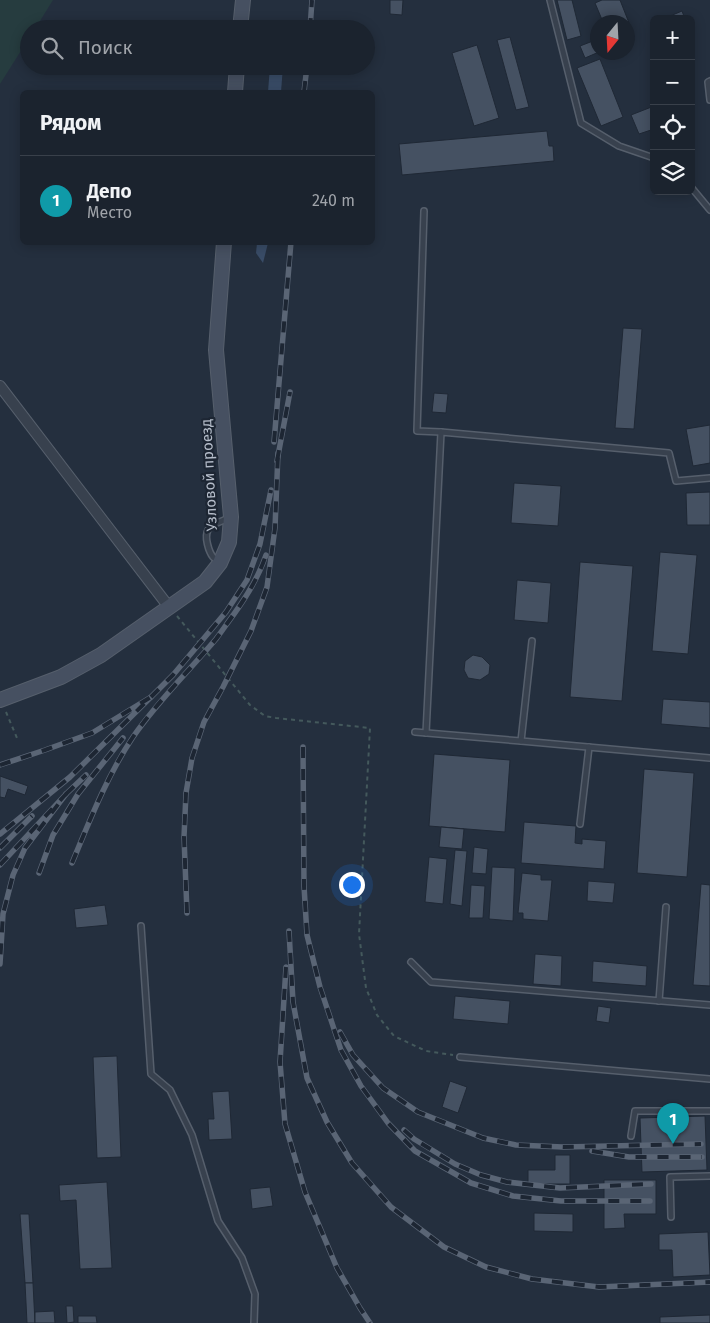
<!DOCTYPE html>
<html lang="ru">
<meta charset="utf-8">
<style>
:root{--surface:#1b232e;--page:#282f3a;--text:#f1f3f6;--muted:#a0a4aa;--line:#39404a;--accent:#bca0f2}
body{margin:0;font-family:"Fira Sans",sans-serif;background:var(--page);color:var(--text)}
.controls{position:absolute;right:15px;top:15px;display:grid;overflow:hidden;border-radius:8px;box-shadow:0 2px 12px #0003}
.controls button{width:45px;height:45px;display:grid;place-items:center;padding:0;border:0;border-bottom:1px solid var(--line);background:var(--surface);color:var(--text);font:25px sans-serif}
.compass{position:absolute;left:590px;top:15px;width:45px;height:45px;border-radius:50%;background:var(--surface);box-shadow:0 2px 12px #0003;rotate:198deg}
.you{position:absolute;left:351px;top:884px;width:18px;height:18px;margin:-12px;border:4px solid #fff;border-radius:50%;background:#1a73e8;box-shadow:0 0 0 8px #1a73e833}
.badge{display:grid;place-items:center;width:32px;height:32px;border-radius:50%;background:var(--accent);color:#fff;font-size:16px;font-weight:700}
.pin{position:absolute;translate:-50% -41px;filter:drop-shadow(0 1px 2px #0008)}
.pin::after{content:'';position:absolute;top:26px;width:18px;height:15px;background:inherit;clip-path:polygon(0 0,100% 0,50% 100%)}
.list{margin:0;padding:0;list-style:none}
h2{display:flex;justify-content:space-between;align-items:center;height:65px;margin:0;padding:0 20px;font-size:21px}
h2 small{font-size:16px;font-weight:400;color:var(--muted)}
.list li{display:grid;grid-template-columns:32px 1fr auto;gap:15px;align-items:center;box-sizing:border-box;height:90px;padding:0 20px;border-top:1px solid var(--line)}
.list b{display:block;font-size:19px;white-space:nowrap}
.list p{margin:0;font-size:16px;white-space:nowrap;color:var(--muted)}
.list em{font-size:16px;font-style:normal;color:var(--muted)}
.icon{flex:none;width:28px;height:28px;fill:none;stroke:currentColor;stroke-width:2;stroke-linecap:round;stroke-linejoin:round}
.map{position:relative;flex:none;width:710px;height:1323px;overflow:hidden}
.search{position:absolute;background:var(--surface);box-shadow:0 2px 12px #0003;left:20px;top:20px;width:355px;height:55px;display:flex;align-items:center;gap:12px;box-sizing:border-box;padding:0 18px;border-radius:28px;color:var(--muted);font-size:19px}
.panel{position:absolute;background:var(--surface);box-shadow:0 2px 12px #0003;left:20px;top:90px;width:355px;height:155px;border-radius:8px}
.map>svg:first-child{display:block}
.green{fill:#263c3f}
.water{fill:#394c67}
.building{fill:#455162;stroke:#1f2835}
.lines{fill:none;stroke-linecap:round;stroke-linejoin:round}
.lane-casing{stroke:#565f6c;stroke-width:8}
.street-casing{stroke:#565f6c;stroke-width:12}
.secondary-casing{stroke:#565f6c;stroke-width:16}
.path{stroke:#44595c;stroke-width:2;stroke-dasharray:4 4;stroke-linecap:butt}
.lane{stroke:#38414e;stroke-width:5}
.street{stroke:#38414e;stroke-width:10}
.secondary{stroke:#465061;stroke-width:14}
.rail-casing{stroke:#5a6575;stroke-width:5.5}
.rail{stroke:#1d2633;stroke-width:4;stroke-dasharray:11;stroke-linecap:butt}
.labels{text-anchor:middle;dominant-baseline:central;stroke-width:4.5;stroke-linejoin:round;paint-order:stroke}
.street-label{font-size:15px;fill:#b4bcc9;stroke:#1d2633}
</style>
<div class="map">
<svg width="710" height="1323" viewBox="0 0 710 1323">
<rect width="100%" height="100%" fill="#242f3e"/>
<!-- green -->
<polygon class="green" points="0,0 53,0 35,29 29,29 29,38 0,84"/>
<!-- water -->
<g class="water">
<polygon points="270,66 283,66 281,92 268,92"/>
<polygon points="257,243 268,243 263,263 256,253"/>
</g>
<!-- building -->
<g class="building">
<polygon points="390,0 403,0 402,15 390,14"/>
<polygon points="557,0 572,0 581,36 567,40"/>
<polygon points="602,0 620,0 633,33 628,35 628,22 603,22 595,3"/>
<polygon points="682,11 685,19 663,19"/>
<polygon points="510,37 529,107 516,110 497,40"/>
<polygon points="598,39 598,52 599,52 585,58 580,46"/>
<polygon points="477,45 499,118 474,126 452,53"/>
<polygon points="600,59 623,117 601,126 577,68"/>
<polygon points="654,106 654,129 639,134 631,115"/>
<polygon points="547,131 549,146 553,146 554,161 402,175 399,144"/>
<polygon points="623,328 642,329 634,429 615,428"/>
<polygon points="434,393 448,394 446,413 432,412"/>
<polygon points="710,425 710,463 693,466 686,429"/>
<polygon points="514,483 561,486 558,526 511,523"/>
<polygon points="710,492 710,525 687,525 686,493"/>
<polygon points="660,552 697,555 688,654 652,651"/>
<polygon points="580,562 633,566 622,701 570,697"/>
<polygon points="517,580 551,583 548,623 514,620"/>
<polygon points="473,655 482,657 490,665 489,674 480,680 468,678 464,670 465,661"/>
<polygon points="663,699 710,702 710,728 661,724"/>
<polygon points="434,754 510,760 505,832 429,826"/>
<polygon points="644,769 694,773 687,877 637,873"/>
<polygon points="0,776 28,786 25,795 8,789 5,798 0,797"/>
<polygon points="524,822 576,826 575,843 582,844 582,839 606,841 604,869 521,863"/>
<polygon points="441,827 464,829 462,849 439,847"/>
<polygon points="474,847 488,849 486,874 472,873"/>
<polygon points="455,850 467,851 462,906 450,904"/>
<polygon points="429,857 447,859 443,904 425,902"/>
<polygon points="492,867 515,868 513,921 489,919"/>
<polygon points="522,873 541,875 541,880 552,880 548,921 523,919 523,913 518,913"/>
<polygon points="588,881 615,883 613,903 587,901"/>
<polygon points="701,884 710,885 710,986 693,985"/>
<polygon points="471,885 485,886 483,918 469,918"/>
<polygon points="105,905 108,925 76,928 74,909"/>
<polygon points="535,954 562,956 561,986 533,984"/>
<polygon points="593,961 647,966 646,986 592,982"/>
<polygon points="455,996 510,1001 508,1024 453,1019"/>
<polygon points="598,1006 611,1008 609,1023 596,1021"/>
<polygon points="117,1056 121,1157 97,1158 93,1057"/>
<polygon points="450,1081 467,1087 458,1113 442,1107"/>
<polygon points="229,1091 232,1139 209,1140 208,1119 214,1119 212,1092"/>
<polygon points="705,1116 707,1170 642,1172 640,1118"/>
<polygon points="555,1155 570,1155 570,1184 528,1184 528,1170 555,1170"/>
<polygon points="604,1180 656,1180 656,1214 624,1214 625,1228 604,1229"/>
<polygon points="107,1182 112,1268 80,1269 76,1200 60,1201 59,1185"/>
<polygon points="270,1187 273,1206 252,1209 250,1189"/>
<polygon points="534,1213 573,1214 573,1232 534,1231"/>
<polygon points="20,1214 29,1214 33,1283 25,1283"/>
<polygon points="708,1232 710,1275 673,1277 672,1250 659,1250 659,1234"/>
<polygon points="25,1283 33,1283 35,1323 27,1323"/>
<polygon points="66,1306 73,1306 74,1322 67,1323"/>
<polygon points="54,1311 55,1323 35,1323 35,1312"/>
<polygon points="710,1315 710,1323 660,1323 660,1317"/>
<polygon points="78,1316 96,1316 97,1323 78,1323"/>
</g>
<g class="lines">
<defs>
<g id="lane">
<polyline points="550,0 581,123 619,146 654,158"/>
<polyline points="710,81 708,82 710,100"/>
<polyline points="691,187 710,210"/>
<polyline points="424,211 417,431 441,432"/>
<path d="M220 563C218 561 215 559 213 557 209 552 204 537 208 530 212 524 222 521 229 518"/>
<polyline points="532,641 521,741 710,758"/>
<polyline points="415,732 521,741"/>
<polyline points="426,733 441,432 669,453 676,481 710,478"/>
<polyline points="580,824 589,747"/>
<polyline points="141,926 151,1074 170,1090 192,1135 218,1221 242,1258 255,1294 254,1323"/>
<polyline points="411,962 431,982 710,1005"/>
<polyline points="659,1001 666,907"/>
<polyline points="460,1057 710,1079"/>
<polyline points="631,1136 635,1111 710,1111"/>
<polyline points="671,1217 670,1177 710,1176"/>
</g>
<polyline id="street" points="0,386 169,607"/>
<g id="secondary">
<polyline points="240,29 243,0"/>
<polyline points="235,92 237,66"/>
<polyline points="0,700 61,677 101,655 205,582 220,563 229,542 231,517 216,350 224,242"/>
</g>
</defs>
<!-- lane casing -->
<use href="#lane" class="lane-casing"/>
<!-- street casing -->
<use href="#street" class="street-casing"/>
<!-- secondary casing -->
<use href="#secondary" class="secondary-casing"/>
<!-- path -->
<g class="path">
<polyline points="177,616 250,705 265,716 276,718 370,728 359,934 366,988 377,1015 394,1036 426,1051 453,1055"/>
<polyline points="6,712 17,738"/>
</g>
<!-- lane -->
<use href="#lane" class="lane"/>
<!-- street -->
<use href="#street" class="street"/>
<!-- secondary -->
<use href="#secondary" class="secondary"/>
<defs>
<g id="rail">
<polyline points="310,29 312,0"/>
<polyline points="304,92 307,66"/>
<polyline points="274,442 291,242"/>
<polyline points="277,461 290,392"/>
<polyline points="151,697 173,675 226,612 247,580 260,544 271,490"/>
<polyline points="303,747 304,886 307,935 320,987 341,1050 361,1086 388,1123 415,1151 471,1183 513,1196 561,1201 650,1201"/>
<polyline points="0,765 45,750 92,733 151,697 70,777 0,834"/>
<polyline points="66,794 86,775"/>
<polyline points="0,848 32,816"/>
<path d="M72 863C90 820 107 776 133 737 157 702 188 672 216 639 222 631 228 622 234 614 247 596 259 576 266 555"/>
<polyline points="0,865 66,794 25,848 13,875 3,914 0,964"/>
<polyline points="39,873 53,835 78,794 123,738"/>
<polyline points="187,913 184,837 186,793 192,758 204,722 223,687 251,631 267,587 275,528 278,453"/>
<polyline points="289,931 293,1002 307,1078 327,1122 352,1163 391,1207 444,1247 486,1267 532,1279 599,1287 710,1282"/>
<polyline points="286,967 280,1062 285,1124 305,1192 337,1268 360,1308 370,1323"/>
<polyline points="340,1032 353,1055 383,1088 418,1112 483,1138 516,1145 563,1147 701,1144"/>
<polyline points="404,1130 414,1139 455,1164 481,1175 507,1182 560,1188 651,1184"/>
<polyline points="592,1151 629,1157 702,1157"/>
</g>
</defs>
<!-- rail casing -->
<use href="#rail" class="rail-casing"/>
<!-- rail -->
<use href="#rail" class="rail"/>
</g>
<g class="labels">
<!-- street labels -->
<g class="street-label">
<text transform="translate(209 475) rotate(-93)">Узловой проезд</text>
</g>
</g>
</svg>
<div class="controls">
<button>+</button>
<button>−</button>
<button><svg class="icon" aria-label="locate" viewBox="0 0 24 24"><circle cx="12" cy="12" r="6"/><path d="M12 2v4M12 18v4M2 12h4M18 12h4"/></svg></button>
<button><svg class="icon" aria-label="layers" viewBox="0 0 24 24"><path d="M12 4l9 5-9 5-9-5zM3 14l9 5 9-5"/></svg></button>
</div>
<svg class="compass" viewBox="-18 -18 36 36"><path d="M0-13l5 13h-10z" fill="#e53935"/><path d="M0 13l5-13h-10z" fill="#a0a4aa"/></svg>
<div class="you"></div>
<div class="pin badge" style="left:673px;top:1144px;background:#0f9aa8">1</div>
<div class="search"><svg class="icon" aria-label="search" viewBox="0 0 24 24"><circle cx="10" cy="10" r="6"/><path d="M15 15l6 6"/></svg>Поиск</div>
<section class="panel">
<h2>Рядом<small></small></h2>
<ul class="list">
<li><span class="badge" style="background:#0f9aa8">1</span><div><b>Депо</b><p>Место</p></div><em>240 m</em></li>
</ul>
</section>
</div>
